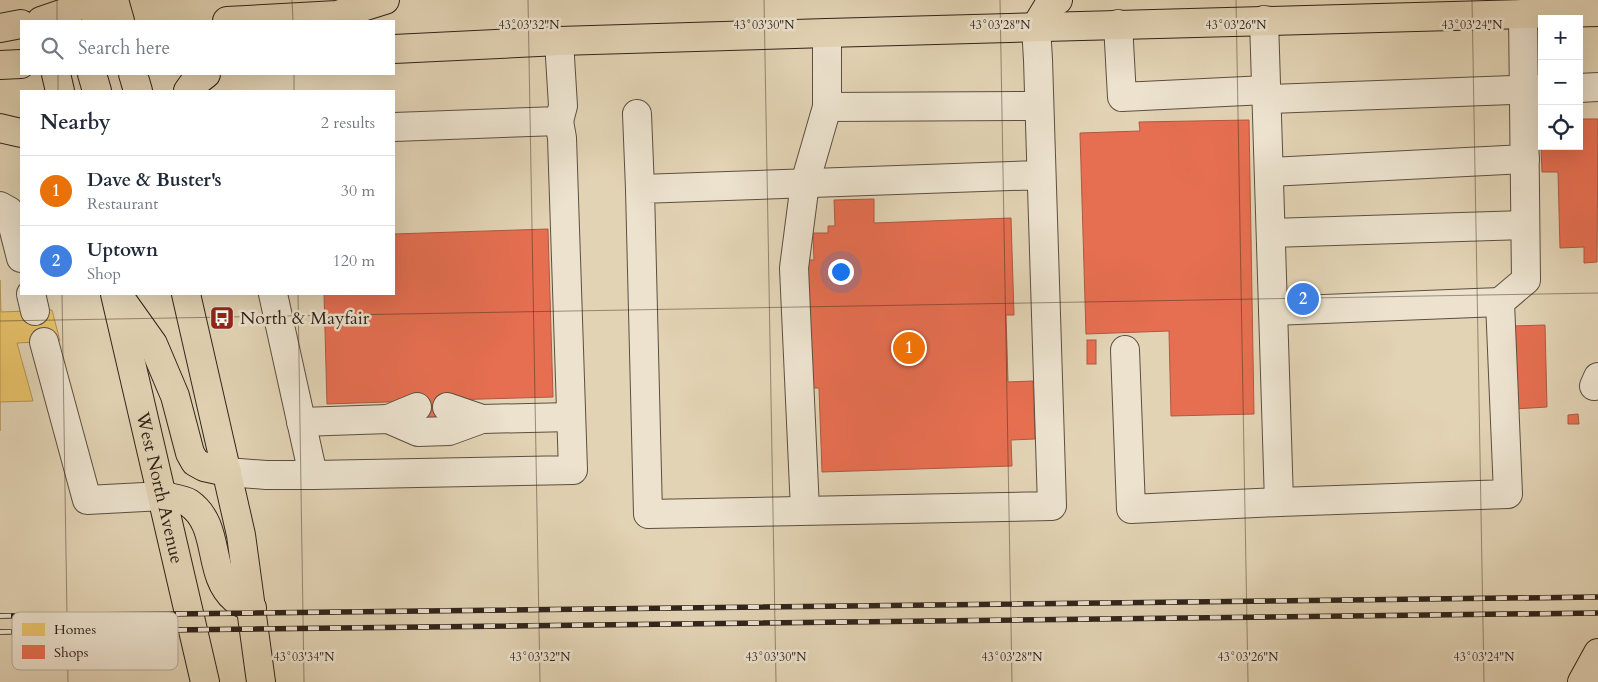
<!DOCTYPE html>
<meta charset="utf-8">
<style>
:root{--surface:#fff;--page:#f2f2f3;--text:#1f2937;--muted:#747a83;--line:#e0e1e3;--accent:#8f2418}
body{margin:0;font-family:Cardo,serif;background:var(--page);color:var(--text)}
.controls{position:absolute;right:15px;top:15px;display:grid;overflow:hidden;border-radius:0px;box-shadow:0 5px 20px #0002}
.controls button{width:45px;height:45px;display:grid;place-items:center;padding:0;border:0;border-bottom:1px solid var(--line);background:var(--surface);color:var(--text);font:25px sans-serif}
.you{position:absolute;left:840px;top:271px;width:18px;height:18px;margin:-12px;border:4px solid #fff;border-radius:50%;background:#1a73e8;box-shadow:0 0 0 8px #1a73e833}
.badge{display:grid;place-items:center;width:32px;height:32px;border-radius:50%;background:var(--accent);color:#fff;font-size:16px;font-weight:700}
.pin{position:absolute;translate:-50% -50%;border:2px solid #fff;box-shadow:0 1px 5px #0006}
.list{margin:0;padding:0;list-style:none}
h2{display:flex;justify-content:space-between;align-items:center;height:65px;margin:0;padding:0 20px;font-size:21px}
h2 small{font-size:16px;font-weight:400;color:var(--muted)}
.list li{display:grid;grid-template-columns:32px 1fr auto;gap:15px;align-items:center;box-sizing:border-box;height:70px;padding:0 20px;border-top:1px solid var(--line)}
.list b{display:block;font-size:19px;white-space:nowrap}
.list p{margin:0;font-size:16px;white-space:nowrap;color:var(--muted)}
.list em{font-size:16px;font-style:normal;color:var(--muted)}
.icon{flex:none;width:28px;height:28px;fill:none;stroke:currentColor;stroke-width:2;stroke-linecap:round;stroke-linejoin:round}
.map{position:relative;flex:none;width:1598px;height:682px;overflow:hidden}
.search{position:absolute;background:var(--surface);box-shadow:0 5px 20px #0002;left:20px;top:20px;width:375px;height:55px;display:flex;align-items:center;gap:12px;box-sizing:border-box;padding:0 18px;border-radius:0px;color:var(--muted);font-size:19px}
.panel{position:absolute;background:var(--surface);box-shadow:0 5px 20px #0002;left:20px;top:90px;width:375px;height:205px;border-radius:0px}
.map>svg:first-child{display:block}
.homes{fill:#e9c46a;stroke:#b29452}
.shops{fill:#e76f51;stroke:#b05841}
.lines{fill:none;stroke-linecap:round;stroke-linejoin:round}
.minor-casing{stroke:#5c4f41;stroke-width:30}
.major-casing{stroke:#30231b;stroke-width:30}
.highway-casing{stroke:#30231b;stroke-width:30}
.minor{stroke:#ece2ce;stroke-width:28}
.major{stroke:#e2d3b4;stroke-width:28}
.highway{stroke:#e2d3b4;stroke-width:28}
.rail-casing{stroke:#30231b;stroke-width:5.5}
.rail{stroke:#ece2ce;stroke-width:4;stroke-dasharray:11;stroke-linecap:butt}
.ticks{fill:none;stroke:#30231b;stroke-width:1;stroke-opacity:0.45}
.labels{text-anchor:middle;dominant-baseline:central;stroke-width:5;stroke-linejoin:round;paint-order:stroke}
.poi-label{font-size:18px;fill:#30231b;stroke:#ece2ce;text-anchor:start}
.street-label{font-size:18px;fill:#30231b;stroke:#ece2ce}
.key{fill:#ece2ce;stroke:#b4a998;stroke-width:1}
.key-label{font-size:14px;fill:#30231b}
.ticks-label{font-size:12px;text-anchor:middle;fill:#30231b;stroke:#ece2ce;stroke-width:5;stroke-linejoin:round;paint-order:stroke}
</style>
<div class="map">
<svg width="1598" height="682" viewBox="0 0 1598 682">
<rect width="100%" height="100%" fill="#e2d3b4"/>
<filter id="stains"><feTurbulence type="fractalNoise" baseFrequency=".004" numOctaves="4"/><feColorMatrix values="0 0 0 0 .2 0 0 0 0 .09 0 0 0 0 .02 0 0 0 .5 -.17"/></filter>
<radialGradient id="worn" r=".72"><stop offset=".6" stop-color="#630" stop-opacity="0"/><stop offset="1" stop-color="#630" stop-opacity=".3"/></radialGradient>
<!-- homes -->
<polygon class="homes" points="0,280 1,312 52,310 60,341 17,343 33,401 0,402 0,431"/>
<!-- shops -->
<g class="shops">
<polygon points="1579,119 1598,119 1597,262 1584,263 1584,247 1560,248 1558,172 1542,172 1540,121 1542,121 1542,146 1579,146"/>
<polygon points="1249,120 1254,414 1171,416 1169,331 1086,334 1080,133 1140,131 1139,122"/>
<polygon points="874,199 874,223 1011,218 1014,315 1006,315 1008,382 1033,381 1035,439 1011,440 1012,466 822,472 819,388 811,388 807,260 814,260 813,233 828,233 828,226 835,226 834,200"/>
<polygon points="548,229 553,397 447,400 448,427 418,427 417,401 327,404 324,294 394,294 394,234"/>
<polygon points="1545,325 1547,407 1514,409 1514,326"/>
<rect x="1087" y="340" width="9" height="24"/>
<polygon points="1578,414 1579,424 1568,424 1568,415"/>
</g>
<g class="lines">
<defs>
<g id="minor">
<polyline points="1118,24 1122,97 1266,90"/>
<polyline points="1036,26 1038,60 1052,506 648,514 640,189 1041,175"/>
<polyline points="1579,88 1598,87"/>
<polyline points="1267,99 1542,89"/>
<polyline points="827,107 1039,106"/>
<polyline points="637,114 640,189"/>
<polyline points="394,127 559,121 563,106 559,41"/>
<polyline points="1269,172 1525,159"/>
<polyline points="0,206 9,211 21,258"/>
<polyline points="1271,233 1525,225"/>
<polyline points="31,294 35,311"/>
<polyline points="1273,311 1500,302"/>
<polyline points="44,342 87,500 163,496"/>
<polyline points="1125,350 1131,509 1279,502 1264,20"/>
<polyline points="1594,386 1598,377"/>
<polyline points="447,407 482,419"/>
<polyline points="388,419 417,407"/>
<polyline points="301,422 388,419 418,432 449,431 482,419 571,417"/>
<polyline points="227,472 266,475 313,475 273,294"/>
<polyline points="313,475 573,470 562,138 559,121"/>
<polyline points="1279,502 1508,494 1500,302 1526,280 1523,14"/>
<polyline points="805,510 794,268 805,183 827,107 827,33"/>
</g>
<g id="major">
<polyline points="86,0 100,21"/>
<polyline points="114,0 120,21"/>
<polyline points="41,21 67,12 87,0"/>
<polyline points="227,21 337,15 385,0"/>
<polyline points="1036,26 1047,8 1058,0"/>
<polyline points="0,28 21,24"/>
<polyline points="394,49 559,41 827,33 1598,12"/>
<polyline points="0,65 21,64"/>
<polyline points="56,74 60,91"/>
<polyline points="92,74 97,91"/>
<polyline points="133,74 138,91"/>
<polyline points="188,91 193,84 206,74"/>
<polyline points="0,128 21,133"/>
<path id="s1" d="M115 294 205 682"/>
<polyline points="186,294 241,535 261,682"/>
<polyline points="121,299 153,344 175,396 190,453 195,462 204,467 227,472"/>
<path d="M163 496C171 498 183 499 189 503 222 526 206 574 235 599 240 603 247 605 252 608"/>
</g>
<polyline id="highway" points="1582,682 1598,653"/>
</defs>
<!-- minor casing -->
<use href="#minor" class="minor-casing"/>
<!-- major casing -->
<use href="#major" class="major-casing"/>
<!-- highway casing -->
<use href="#highway" class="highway-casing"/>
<!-- minor -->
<use href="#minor" class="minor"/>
<!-- major -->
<use href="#major" class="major"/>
<!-- highway -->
<use href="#highway" class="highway"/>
<defs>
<g id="rail">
<polyline points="0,616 1598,597"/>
<polyline points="0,632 1598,613"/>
</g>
</defs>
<!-- rail casing -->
<use href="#rail" class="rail-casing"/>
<!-- rail -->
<use href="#rail" class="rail"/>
</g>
<!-- ticks -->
<path class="ticks" d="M57 0V21M292 0 293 21M528 0 540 682M764 0 776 682M1000 0 1012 682M1236 0 1248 682M1472 0 1484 682M58 74V91M294 74V91M62 294 68 682M298 294 304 682M0 321 1598 293"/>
<!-- icons -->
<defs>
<symbol id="bus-square" viewBox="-11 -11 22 22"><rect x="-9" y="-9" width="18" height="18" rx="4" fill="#8f2418" stroke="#ece2ce"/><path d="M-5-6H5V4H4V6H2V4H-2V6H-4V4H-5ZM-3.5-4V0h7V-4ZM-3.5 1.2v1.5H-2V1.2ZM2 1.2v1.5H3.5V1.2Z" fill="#fff"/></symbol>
</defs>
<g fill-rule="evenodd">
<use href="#bus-square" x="208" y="304" width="28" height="28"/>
</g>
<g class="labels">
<!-- poi labels -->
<g class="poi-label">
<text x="240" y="318">North &amp; Mayfair</text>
</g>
<!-- street labels -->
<g class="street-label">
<text stroke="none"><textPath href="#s1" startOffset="199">West North Avenue</textPath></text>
</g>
</g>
<!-- legend -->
<rect x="12" y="612" width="166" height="58" rx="8" class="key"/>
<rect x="22" y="623" width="23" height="13" fill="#e9c46a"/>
<rect x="22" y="645" width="23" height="14" fill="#e76f51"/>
<g class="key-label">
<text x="54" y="634">Homes</text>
<text x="54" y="657">Shops</text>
</g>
<g class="ticks-label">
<text x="529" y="29">43°03'32"N</text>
<text x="764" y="29">43°03'30"N</text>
<text x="1000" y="29">43°03'28"N</text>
<text x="1236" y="29">43°03'26"N</text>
<text x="1472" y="29">43°03'24"N</text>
<text x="304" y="661">43°03'34"N</text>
<text x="540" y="661">43°03'32"N</text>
<text x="776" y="661">43°03'30"N</text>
<text x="1012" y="661">43°03'28"N</text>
<text x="1248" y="661">43°03'26"N</text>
<text x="1484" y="661">43°03'24"N</text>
</g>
<rect width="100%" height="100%" filter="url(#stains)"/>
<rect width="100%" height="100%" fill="url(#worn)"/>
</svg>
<div class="controls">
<button>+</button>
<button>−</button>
<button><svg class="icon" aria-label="locate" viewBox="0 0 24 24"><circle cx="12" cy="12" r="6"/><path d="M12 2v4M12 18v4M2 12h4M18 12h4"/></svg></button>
</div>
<div class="you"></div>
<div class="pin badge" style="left:909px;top:348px;background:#e8710a">1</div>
<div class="pin badge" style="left:1303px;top:299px;background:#3f7fe0">2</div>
<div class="search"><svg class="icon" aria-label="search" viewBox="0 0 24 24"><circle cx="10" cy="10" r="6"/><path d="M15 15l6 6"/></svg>Search here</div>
<section class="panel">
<h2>Nearby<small>2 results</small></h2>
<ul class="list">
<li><span class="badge" style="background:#e8710a">1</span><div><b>Dave &amp; Buster's</b><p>Restaurant</p></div><em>30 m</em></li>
<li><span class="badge" style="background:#3f7fe0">2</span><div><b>Uptown</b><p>Shop</p></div><em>120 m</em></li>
</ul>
</section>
</div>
